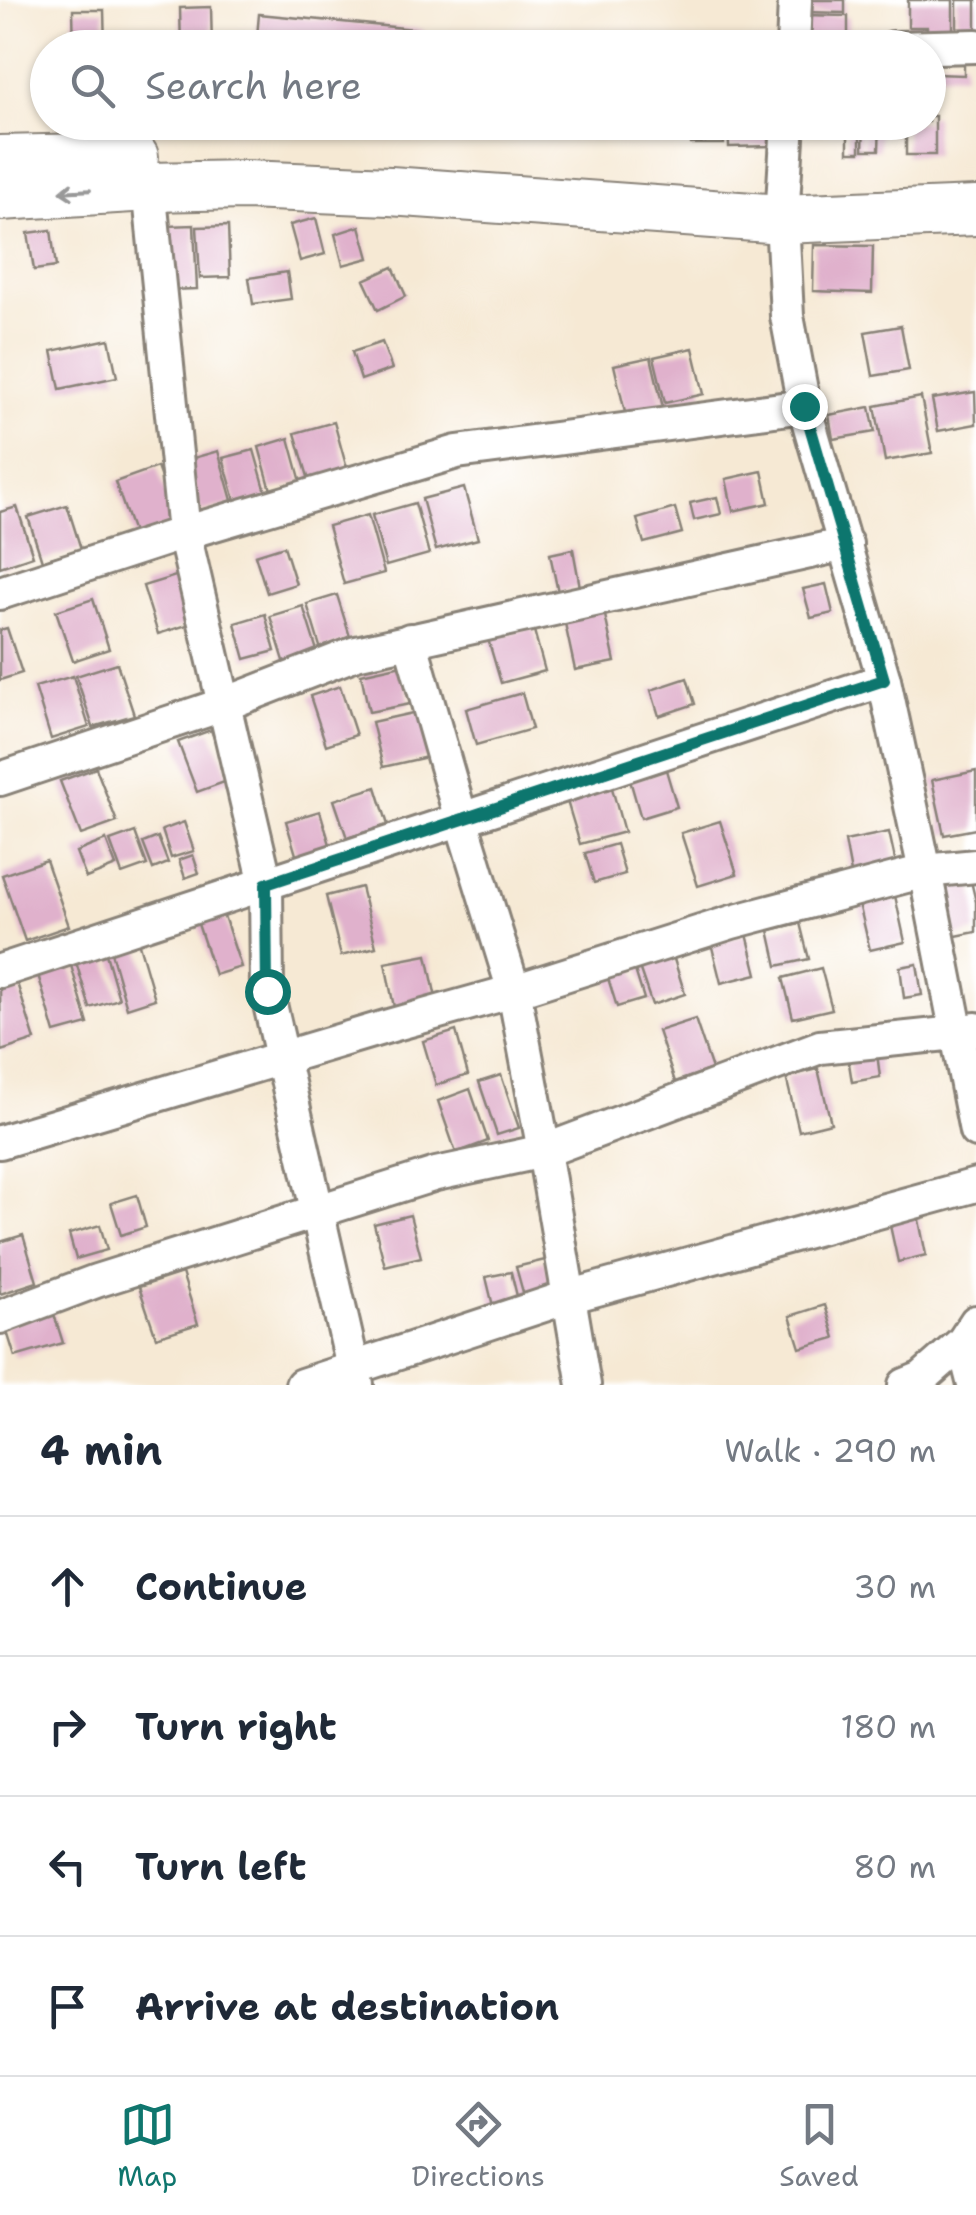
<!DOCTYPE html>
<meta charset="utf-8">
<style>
:root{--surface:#fff;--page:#f6f6f7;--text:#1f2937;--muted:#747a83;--line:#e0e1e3;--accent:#0f766e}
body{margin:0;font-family:"Shantell Sans",sans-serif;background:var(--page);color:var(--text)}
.stop{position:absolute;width:30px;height:30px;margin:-22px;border:8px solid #0f766e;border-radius:50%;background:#fff}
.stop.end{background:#0f766e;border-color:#fff;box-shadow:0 2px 10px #0008}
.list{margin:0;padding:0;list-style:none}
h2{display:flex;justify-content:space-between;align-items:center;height:130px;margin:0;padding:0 40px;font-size:42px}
h2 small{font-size:32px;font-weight:400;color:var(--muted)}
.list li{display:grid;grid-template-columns:65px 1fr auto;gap:30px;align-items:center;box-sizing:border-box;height:140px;padding:0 40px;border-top:2px solid var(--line)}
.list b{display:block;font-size:38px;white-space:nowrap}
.list em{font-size:32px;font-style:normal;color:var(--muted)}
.icon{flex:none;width:55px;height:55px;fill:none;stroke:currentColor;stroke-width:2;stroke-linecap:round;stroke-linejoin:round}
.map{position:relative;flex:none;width:976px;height:1385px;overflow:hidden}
.search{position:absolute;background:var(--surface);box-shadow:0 2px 8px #0004;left:30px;right:30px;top:30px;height:110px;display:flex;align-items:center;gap:25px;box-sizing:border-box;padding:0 35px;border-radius:55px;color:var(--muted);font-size:38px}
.sheet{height:690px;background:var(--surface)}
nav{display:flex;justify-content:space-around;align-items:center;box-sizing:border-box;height:140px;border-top:2px solid var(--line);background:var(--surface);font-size:28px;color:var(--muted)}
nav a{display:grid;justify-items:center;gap:5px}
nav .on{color:var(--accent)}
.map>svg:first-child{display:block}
.building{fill:#e0b1cc}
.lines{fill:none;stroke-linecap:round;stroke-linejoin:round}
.minor-casing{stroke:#898278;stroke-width:38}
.highway-casing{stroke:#898278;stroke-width:52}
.minor{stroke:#fff;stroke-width:32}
.highway{stroke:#fff;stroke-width:48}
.oneway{stroke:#999}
.route{stroke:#0f766e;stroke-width:12}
</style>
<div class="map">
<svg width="976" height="1385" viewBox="0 0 976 1385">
<rect width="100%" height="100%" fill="#fff"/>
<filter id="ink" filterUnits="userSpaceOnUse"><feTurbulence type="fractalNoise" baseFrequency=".01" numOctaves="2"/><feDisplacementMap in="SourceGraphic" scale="20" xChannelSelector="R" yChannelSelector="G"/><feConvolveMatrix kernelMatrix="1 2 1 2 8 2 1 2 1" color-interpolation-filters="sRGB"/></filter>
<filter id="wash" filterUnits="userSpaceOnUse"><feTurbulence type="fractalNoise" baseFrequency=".0048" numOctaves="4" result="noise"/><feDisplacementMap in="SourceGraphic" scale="40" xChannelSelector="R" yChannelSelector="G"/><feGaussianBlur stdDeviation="2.25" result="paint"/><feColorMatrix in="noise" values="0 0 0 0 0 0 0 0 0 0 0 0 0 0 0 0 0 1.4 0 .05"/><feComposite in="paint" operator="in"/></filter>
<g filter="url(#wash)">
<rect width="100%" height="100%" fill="#f6e9d4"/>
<g id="blocks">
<!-- building -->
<g class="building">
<polygon points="803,0 845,0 845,13 803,12"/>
<polygon points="908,0 953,0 953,32 927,32 927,27 908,27"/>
<polygon points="957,0 976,0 976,39 957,34"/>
<polygon points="211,7 212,48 181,48 180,8"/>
<polygon points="73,10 104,10 105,48 74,48"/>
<polygon points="259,14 424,30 423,48 256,48"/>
<polygon points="803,15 848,16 848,40 803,40"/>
<polygon points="437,34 462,38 461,48 435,48"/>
<polygon points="935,61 964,61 964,75 935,74"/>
<polygon points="928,116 935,116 935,155 906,155 906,122 928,122"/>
<polygon points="690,122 723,122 724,144 691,144"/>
<polygon points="728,122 772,122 773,146 729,147"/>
<rect x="848" y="122" width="12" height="30"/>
<polygon points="864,122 880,122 879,150 863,150"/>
<polygon points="316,218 325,254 300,261 290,225"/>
<polygon points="194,225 197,289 170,290 167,226"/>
<polygon points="228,226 230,277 200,278 197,227"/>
<polygon points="360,226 369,258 343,265 335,234"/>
<polygon points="51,230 56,267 34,270 28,233"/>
<polygon points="814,245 873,246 872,293 813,291"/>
<polygon points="393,267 406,296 378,310 364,280"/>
<polygon points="287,272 291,299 253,304 249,278"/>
<polygon points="901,326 909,370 873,376 865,332"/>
<polygon points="109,339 117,377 60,389 52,351"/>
<polygon points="382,342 392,369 361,380 352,352"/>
<polygon points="693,348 704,394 665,403 654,357"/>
<polygon points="651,357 664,412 627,421 614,365"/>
<polygon points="975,392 976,424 938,431 932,399"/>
<polygon points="921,397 932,453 885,461 875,406"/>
<polygon points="870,407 875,432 833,439 829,415"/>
<polygon points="334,422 349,476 311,487 295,433"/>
<polygon points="289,438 301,482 271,490 259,447"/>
<polygon points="254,450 268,499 237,507 223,458"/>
<polygon points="218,451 233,504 201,513 186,460"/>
<polygon points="157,467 177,523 135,538 115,482"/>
<polygon points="762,471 769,503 733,511 726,479"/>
<polygon points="464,488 478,539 436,550 422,499"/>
<polygon points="717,497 721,514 694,520 690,503"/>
<polygon points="415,503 429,554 386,566 372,515"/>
<polygon points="67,505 81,549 42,561 28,517"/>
<polygon points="17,507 33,556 0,567 0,512"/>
<polygon points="675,508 682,533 644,543 637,519"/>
<polygon points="368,515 384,573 344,584 328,526"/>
<polygon points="284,546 296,584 267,593 255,555"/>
<polygon points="573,549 580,587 558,592 550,554"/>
<polygon points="182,574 197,622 158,634 143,586"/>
<polygon points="826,584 833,613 811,618 803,589"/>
<polygon points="337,595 351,640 321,650 307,604"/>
<polygon points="93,599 109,649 73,661 56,611"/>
<polygon points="303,606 318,654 285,664 270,616"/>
<polygon points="603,606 615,662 575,670 563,614"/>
<polygon points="265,614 275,651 245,659 235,623"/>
<polygon points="533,627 545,671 501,683 488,639"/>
<polygon points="7,628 22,673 0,680 0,630"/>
<polygon points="117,663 134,715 93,727 76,676"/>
<polygon points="402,665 410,704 369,712 361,674"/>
<polygon points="73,676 89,727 51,739 35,687"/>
<polygon points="687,678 695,704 659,716 651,690"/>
<polygon points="340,686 356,735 326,745 310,696"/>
<polygon points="522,693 532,729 476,745 466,709"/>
<polygon points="426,710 436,755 383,767 372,722"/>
<polygon points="211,730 230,780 197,792 178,742"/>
<polygon points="96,768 117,822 81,835 60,781"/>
<polygon points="666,770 677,807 641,818 630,780"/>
<polygon points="976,771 976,829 944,835 932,780"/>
<polygon points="376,787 388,825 347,838 334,800"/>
<polygon points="612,788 624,832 580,844 567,801"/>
<polygon points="320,811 331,848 297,858 286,821"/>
<polygon points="720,821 737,874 698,886 681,833"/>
<polygon points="184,822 194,851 171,858 162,830"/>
<polygon points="135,832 147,865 122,874 110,841"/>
<polygon points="889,832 896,864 851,873 845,841"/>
<polygon points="158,837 168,863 153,869 143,843"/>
<polygon points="106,840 116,866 86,878 76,852"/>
<polygon points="616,844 625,874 594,883 585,853"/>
<polygon points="193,855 199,873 185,878 179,860"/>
<polygon points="46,860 69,926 25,941 2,875"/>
<polygon points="971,881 976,902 976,932 946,938 935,889"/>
<polygon points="361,887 376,947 341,956 326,896"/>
<polygon points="894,891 905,942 870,950 858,899"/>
<polygon points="223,913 241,967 215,975 197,921"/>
<polygon points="800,923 809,959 777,966 769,930"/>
<polygon points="747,934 757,974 721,983 711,943"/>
<polygon points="138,941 155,999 127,1008 110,949"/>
<polygon points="106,954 119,999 90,1008 76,962"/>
<polygon points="427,955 436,998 394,1007 385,963"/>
<polygon points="673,956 685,994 652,1005 639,967"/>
<polygon points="70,962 88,1024 55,1033 37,971"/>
<polygon points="917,964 922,995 904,998 900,967"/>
<polygon points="634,967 644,999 617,1007 607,975"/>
<polygon points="821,968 832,1009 793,1018 783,978"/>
<polygon points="16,980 35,1040 1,1051 0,986"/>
<polygon points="695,1019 712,1069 675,1082 658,1031"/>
<polygon points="456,1031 468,1075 436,1085 423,1041"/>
<polygon points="877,1053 880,1077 852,1082 848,1057"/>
<polygon points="818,1069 831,1123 799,1131 786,1077"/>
<polygon points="501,1075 519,1128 497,1135 479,1082"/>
<polygon points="470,1089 488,1141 456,1153 438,1101"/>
<polygon points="137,1195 146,1227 121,1235 111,1203"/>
<polygon points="410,1215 421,1257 385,1266 374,1224"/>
<polygon points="918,1215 926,1255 898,1262 889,1221"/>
<polygon points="100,1225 107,1250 76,1259 69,1234"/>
<polygon points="23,1235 37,1282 0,1294 0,1242"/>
<polygon points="545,1260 552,1289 524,1296 516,1267"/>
<polygon points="511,1272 518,1300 493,1306 486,1277"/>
<polygon points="182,1273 198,1324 156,1337 139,1287"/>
<polygon points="825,1305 835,1338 800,1348 790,1316"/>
<polygon points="53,1311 63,1343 15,1357 5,1325"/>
</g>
</g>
</g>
<g filter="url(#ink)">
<use href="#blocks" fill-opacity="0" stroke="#898278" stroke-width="2.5"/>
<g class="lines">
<defs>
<g id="minor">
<polyline points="793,48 795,0"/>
<polyline points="893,48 976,46"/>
<polyline points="788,122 782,219 787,316 804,406 884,680 925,871 976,1131"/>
<polyline points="149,187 184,533 266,884 267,991 357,1385"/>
<polyline points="0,593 184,533 457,452 804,406"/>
<polyline points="410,640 461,819 514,991 544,1151 584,1385"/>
<polyline points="0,779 225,704 356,653 846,544"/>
<polyline points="0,971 884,680"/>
<polyline points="0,1142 392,1025 514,991 732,922 925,871 976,866"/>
<polyline points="0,1317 96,1281 436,1174 544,1151 820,1047 956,1033 976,1029"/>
<polyline points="302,1385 568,1297 976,1185"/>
<polyline points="905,1385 922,1378 963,1342"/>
<polyline points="974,1385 963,1342 976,1322"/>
</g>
<g id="highway">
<polyline points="0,160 134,157"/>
<polyline points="0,196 149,187 246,185 390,191 782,219 976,211"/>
</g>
</defs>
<!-- minor casing -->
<use href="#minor" class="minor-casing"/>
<!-- highway casing -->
<use href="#highway" class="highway-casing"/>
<!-- minor -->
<use href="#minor" class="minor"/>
<!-- highway -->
<use href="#highway" class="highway"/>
</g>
<!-- one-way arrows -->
<defs><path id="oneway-shaft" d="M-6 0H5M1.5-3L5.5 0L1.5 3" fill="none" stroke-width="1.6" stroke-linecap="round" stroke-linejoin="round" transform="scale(2.5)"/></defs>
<use class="oneway" href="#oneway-shaft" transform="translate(75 191) rotate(177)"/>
</g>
<g class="lines" filter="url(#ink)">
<!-- route -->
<polyline class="route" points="267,991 266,884 884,680 804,406"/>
</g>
</svg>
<div class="stop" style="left:267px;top:991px"></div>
<div class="stop end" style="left:804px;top:406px"></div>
<div class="search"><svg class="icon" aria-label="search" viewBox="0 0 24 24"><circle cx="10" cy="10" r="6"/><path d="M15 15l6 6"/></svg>Search here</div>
</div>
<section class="sheet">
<h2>4 min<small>Walk · 290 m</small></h2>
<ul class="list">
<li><svg class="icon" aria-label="ahead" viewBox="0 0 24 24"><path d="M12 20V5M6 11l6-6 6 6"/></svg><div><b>Continue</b></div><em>30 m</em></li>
<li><svg class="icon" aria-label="right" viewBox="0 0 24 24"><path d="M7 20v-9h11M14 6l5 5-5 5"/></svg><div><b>Turn right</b></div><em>180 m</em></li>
<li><svg class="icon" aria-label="left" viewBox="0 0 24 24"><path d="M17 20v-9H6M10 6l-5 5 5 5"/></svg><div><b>Turn left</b></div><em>80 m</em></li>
<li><svg class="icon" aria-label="arrive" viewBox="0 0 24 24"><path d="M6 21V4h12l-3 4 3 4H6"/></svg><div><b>Arrive at destination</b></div></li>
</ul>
</section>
<nav>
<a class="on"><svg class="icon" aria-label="map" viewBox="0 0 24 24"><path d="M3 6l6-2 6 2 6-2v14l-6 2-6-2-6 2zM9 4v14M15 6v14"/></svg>Map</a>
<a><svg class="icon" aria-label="directions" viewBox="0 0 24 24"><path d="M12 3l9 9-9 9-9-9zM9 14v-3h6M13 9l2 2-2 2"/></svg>Directions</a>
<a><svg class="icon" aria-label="saved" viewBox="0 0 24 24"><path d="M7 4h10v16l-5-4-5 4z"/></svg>Saved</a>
</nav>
